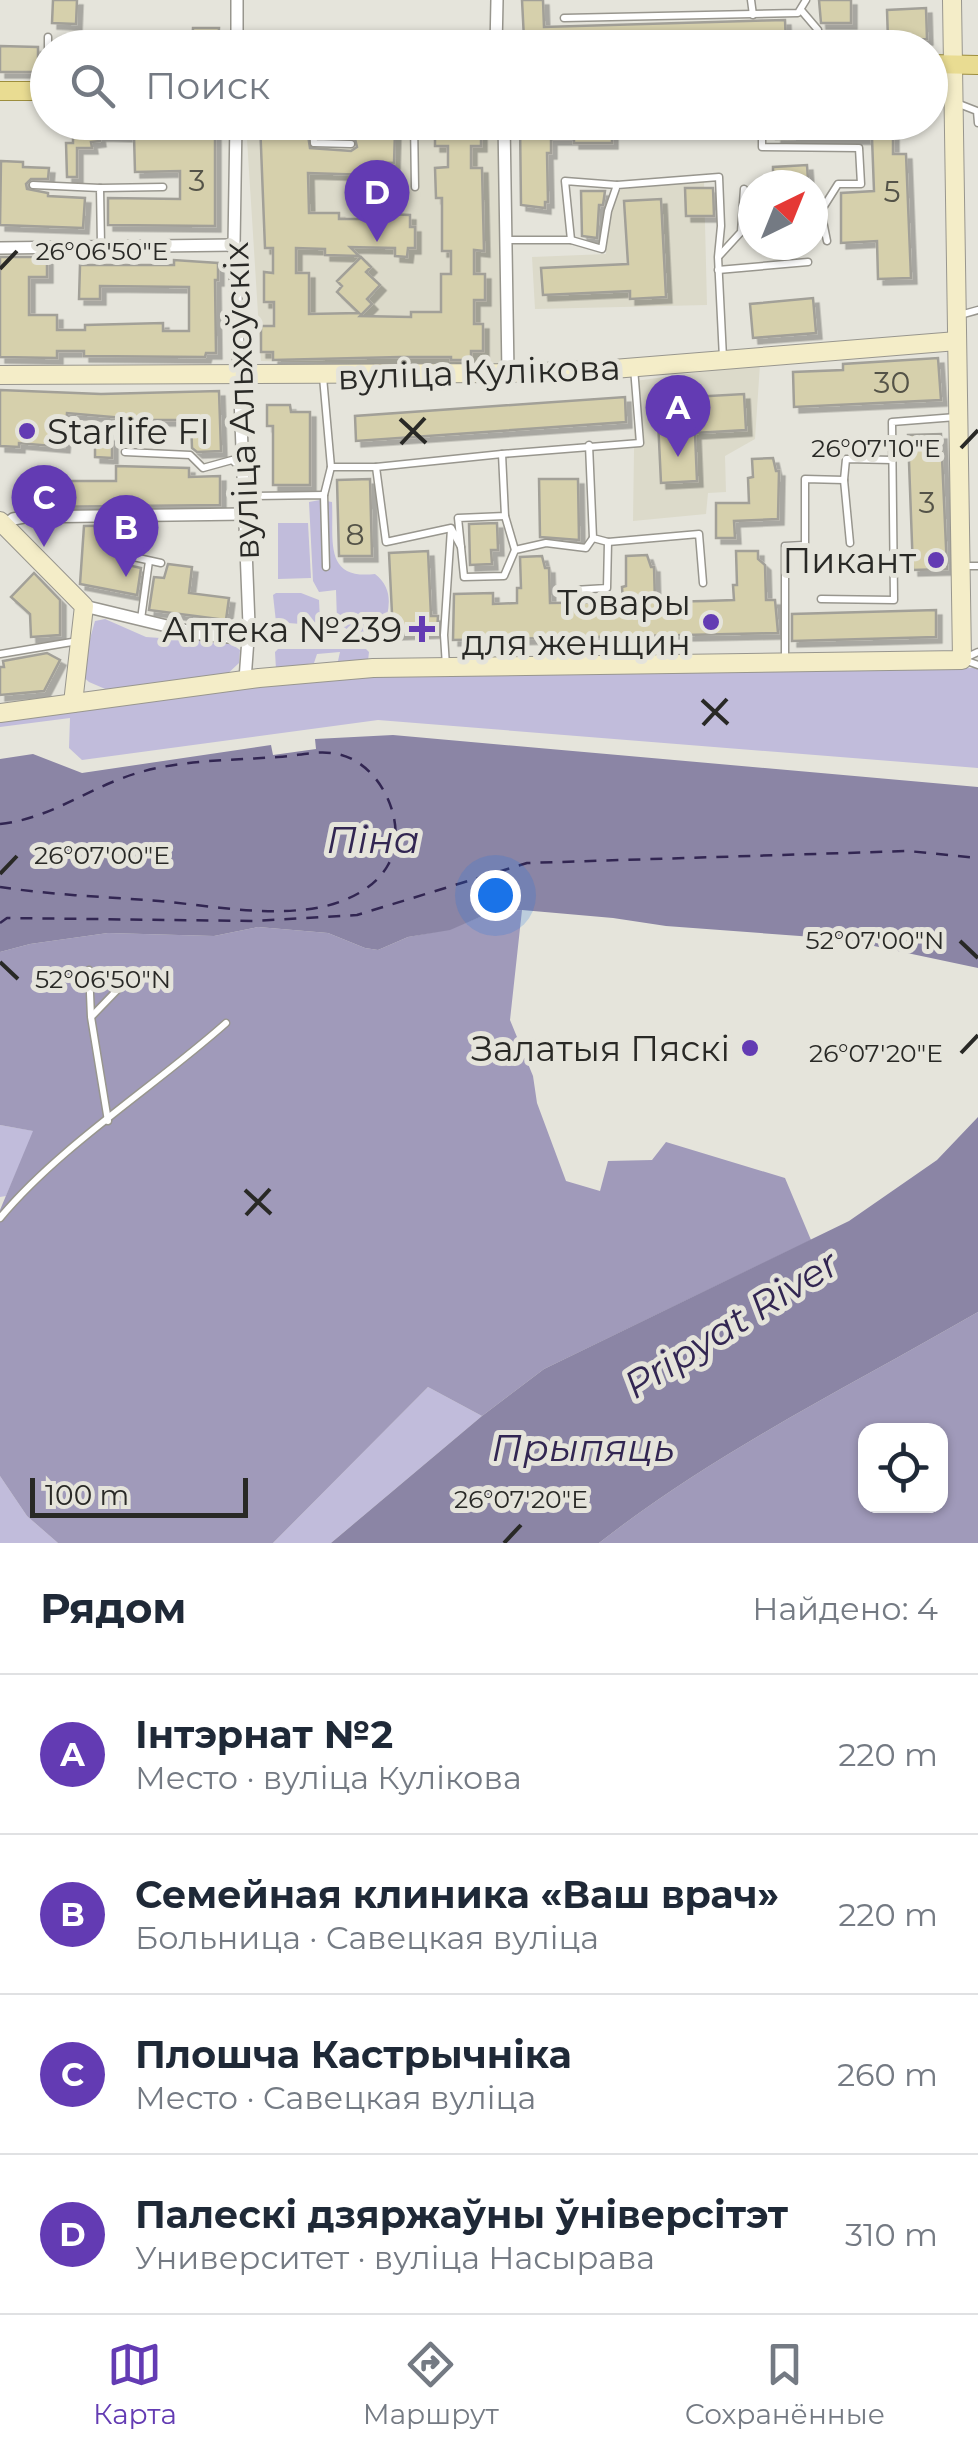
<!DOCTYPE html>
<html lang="ru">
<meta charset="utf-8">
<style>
:root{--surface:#fff;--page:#f6f6f7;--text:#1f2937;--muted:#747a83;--line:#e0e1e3;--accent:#633bb3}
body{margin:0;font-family:Montserrat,sans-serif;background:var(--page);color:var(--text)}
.controls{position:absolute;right:30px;bottom:30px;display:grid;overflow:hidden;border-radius:20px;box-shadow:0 2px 8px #0004}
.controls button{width:90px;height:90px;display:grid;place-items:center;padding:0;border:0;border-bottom:2px solid var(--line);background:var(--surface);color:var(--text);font:50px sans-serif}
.compass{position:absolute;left:738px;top:170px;width:90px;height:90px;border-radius:50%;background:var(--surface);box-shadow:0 2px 8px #0004;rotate:43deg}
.scale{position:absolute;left:30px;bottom:25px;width:218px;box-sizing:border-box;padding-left:10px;border:5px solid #292926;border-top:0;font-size:28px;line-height:35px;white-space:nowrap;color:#292926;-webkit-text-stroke:8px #e5e4db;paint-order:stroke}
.you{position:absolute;left:495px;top:895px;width:35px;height:35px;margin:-25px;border:8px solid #fff;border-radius:50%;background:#1a73e8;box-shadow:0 0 0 15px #1a73e833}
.badge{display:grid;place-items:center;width:65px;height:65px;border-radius:50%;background:var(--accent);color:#fff;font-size:32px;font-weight:700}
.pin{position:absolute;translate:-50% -82px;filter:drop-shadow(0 2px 5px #0008)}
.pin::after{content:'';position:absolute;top:52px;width:35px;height:30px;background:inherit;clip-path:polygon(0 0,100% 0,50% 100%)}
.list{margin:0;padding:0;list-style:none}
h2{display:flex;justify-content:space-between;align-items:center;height:130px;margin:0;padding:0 40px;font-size:42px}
h2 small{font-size:32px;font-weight:400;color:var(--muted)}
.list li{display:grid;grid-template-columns:65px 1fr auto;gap:30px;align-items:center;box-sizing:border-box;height:160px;padding:0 40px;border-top:2px solid var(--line)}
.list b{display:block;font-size:38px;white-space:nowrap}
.list p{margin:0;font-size:32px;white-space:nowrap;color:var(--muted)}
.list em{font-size:32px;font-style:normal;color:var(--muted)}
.icon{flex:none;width:55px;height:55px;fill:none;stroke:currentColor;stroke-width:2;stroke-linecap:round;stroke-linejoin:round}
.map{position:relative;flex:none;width:978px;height:1543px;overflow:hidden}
.search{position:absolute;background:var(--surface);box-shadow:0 2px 8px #0004;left:30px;right:30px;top:30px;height:110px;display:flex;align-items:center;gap:25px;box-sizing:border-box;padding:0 35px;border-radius:55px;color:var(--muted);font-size:38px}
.sheet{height:770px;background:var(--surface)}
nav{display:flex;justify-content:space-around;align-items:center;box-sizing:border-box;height:140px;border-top:2px solid var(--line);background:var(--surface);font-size:28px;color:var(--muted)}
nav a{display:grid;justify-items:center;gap:5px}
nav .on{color:var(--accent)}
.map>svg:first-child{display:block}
.built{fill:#dcdaca}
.green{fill:#c1bcdb}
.forest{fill:#a09aba;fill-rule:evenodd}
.water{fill:#8b85a5}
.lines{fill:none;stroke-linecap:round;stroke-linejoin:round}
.ferry{stroke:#322652;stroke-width:2.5;stroke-dasharray:12 10;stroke-linecap:butt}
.building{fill:#d6d0ac;stroke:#a2a098;stroke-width:2.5;filter:url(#shadow)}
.lane-casing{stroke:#98968e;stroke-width:9}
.street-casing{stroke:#98968e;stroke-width:14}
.secondary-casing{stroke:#98968e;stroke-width:20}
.primary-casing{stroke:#9d8e3d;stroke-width:20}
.lane{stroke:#fff;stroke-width:6}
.street{stroke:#fff;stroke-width:11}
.secondary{stroke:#f4edc8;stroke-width:18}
.primary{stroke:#e9dc92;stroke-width:18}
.ticks{fill:none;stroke:#292926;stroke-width:4}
.poi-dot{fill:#633bb3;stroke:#e5e4db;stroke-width:4}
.labels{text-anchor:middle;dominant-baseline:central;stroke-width:10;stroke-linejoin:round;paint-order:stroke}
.number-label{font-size:30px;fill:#545348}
.street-label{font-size:35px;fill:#292926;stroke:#e5e4db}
.poi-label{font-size:35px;fill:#292926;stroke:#e5e4db;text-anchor:end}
.water-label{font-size:38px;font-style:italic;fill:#322652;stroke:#e5e4db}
.ticks-label{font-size:25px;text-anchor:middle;fill:#292926;stroke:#e5e4db;stroke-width:10;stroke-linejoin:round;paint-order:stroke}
</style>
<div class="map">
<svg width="978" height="1543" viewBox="0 0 978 1543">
<defs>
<filter id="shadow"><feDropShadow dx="5.5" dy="5.5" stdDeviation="0" flood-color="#0004"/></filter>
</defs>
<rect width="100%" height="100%" fill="#e5e4db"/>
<!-- built -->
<g class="built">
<polygon points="246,123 498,123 502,367 261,361"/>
<polygon points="704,182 707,305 535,309 532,257 606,254 604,210 622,188"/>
<polygon points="760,364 755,439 725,456 726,492 708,493 706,514 633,521 635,381"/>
</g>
<!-- green -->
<g class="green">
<path d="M320 500 332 502C334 540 323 580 375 574 394 589 390 608 383 630 364 636 351 636 337 621L336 590 319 592 313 581 309 502Z"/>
<polygon points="278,523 308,523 311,578 278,579"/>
<polygon points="276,593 301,593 319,600 320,621 313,625 276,622 273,595"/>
<polygon points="105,619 146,637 230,643 240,650 239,663 223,678 110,691 89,682 80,674 95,621"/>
<polygon points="278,649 366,649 369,652 368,661 338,661 340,652 317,654 314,663 276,669 275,652"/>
<polygon points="978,668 978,768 378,720 82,760 69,748 70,718 0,727 0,720 372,672"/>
<polygon points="0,1125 34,1131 6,1196 0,1197"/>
<polygon points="428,1387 482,1416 331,1543 273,1543"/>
<polygon points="0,1476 27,1516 58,1543 0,1543"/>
</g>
<!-- forest -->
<g class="forest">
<polygon points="522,910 510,1020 533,1076 537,1103 566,1181 600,1191 608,1161 652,1160 666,1142 785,1178 811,1240 544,1369 482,1416 428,1387 273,1543 58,1543 27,1516 0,1476 0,1210 33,1131 0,1125 0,952 30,944 108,933 214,936 258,927 328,933 365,948 378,950 408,937 450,929 487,914"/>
<path d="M978 1312V1543H599C715 1452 850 1386 978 1312ZM866 1430H940V1506H866Z"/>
</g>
<!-- water -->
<g class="water">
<polygon points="393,735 978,787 978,968 841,939 666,926 613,918 522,910 487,914 450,930 408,937 378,950 365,948 328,933 258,927 214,936 108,933 30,944 0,952 0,759 33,754 82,773 271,745 273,755 316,749 315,739"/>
<path d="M978 1117V1312C850 1386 715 1452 599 1543H331L482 1416 544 1369 849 1221 937 1160Z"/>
</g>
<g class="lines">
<!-- ferry -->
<g class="ferry">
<path d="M0 824C46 819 78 795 120 779 171 759 225 761 278 757 296 756 314 751 331 753 379 757 411 824 388 865 376 887 350 900 326 906 272 918 214 906 159 901 107 897 52 895 0 887"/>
<polyline points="0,923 7,918 254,921 357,915 527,863 908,851 978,858"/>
</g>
</g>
<!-- building -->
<g class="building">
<polygon points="53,0 77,0 76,24 52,23"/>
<polygon points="522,0 543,0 544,27 785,20 786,43 552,48 552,38 524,39"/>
<polygon points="819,0 851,0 851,23 821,23"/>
<polygon points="926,8 927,39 888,40 887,10"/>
<polygon points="193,28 219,28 218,48 192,48"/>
<polygon points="0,46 38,47 38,72 0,72"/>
<polygon points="73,122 215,122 215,226 108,225 108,198 180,199 180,171 135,172 134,136 99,135 100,141 91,142 92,148 77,148 77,177 67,177 66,143 73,143"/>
<polygon points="260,122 306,122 310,148 351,151 357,147 355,139 321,136 320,122 389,122 389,131 395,131 394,163 372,162 371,175 308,173 309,213 339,213 339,219 386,219 386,214 410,215 410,227 415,227 415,248 408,248 407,257 395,256 395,248 350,247 359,256 325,255 325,249 296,248 296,273 309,273 309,314 359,313 337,292 342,286 337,281 361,257 371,267 366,272 380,285 367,299 372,304 360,316 411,317 411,312 441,312 441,274 451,274 451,251 442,251 442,198 436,198 435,168 448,167 448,146 435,146 435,122 481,122 481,146 471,146 471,168 482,168 484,251 474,250 474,274 485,274 485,300 474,300 474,324 483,324 483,351 471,351 471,360 451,360 451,357 400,357 273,360 273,352 261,352 261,326 274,326 274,302 264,302 264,272 273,273 273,248 265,248"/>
<polygon points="612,122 612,143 574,143 574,139 551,139 551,153 547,153 548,202 545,202 545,208 521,205 520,123"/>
<polygon points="776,122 893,122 893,154 906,154 911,278 878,279 877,241 841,243 841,193 874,191 872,138 776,139"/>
<polygon points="1,161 23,162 23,167 49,168 48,179 31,179 26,184 27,189 48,193 48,196 85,198 83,228 0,225"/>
<polygon points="807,165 808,180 773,181 773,167"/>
<polygon points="685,188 713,188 714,216 686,216"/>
<polygon points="581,191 605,191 603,205 599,205 597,238 582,236"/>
<polygon points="661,199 666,297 630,299 630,291 543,295 541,268 628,264 624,201"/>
<polygon points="0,257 47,257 47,277 29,277 29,315 57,315 57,330 85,330 85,325 163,323 163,331 189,331 189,287 100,286 100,299 79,299 80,265 174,265 174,260 218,263 218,280 215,280 216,353 206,353 205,357 84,356 84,351 57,351 57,358 0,357"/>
<polygon points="813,298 816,333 753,338 750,304"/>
<polygon points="938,358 941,400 794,407 793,372 843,370 843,364"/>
<polygon points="0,390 101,394 219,391 221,451 197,452 192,448 191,420 147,420 67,413 64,447 19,443 19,447 0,446"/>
<polygon points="744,394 746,430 695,433 697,481 661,483 657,399"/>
<polygon points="625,397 626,422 356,441 355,416"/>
<polygon points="267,405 290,405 291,412 310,412 310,485 273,485 273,426 267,426"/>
<polygon points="941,434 947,569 913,570 908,435"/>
<polygon points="95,436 112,436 112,458 95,457"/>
<polygon points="773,458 776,471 779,471 778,519 734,521 735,538 716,538 716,503 749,503 748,478 753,477 752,459"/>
<polygon points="116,466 189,468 189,477 220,476 220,505 33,507 33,481 116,481"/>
<polygon points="370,479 372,556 339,556 337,480"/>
<polygon points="539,479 578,479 579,540 540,537"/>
<polygon points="497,523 498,550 491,550 492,564 470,565 469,524"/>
<polygon points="139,525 138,539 127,539 122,556 123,564 141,568 137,595 80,584 84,526"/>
<polygon points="428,551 431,616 438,616 437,632 393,634 389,553"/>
<polygon points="736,551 758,551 758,559 765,565 766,600 775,600 778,633 453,640 454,594 493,593 493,604 517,603 517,588 521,588 520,557 542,556 545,568 549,568 550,603 623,602 622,587 626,586 626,556 647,555 651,567 654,567 655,602 706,601 734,600 733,585 737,585"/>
<polygon points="168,564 192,567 189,593 229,598 226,620 149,610 154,577 164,578"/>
<polygon points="34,573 60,600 60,635 31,637 30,614 11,597"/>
<polygon points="936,610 936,637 792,641 792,614"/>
<polygon points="47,653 60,660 44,691 0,695 0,667 4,667 3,661"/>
</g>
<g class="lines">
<defs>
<g id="lane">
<polyline points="751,0 753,15"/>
<polyline points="801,10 818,30 822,48"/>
<polyline points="564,18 798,13 806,0"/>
<polyline points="48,48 48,37"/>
<polyline points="380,48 380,45"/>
<polyline points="47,90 48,70"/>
<polyline points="959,104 977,111 978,123"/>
<polyline points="313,122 314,143 351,144"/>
<polyline points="414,122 415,187"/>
<polyline points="762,122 762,147 859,148 861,184 838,184 821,211 827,241"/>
<polyline points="33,185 100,188 101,245"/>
<polyline points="100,188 163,187"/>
<polyline points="507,240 571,240 565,181 617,185"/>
<polyline points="571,240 602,249 608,211 617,185 719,177 721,226 718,257 723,358"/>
<polyline points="719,256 741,232 744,189"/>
<polyline points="718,270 808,262"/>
<polyline points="960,315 978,310"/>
<polyline points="323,377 331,467 376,467 386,542 451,528 461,547 458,518 505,516 502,454 640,443 634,368"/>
<polyline points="589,445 593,538 608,542 699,534 703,583"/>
<polyline points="125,452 190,455 203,468 232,460 241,468"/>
<polyline points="376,467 502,454"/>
<polyline points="844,480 850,543"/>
<polyline points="324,495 331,467"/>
<polyline points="245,496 324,495 326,567"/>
<polyline points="505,516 515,550"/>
<polyline points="461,547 464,577 504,576 515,550 546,543 586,548 593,538"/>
<polyline points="129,556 161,563"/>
<polyline points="961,566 978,566"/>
<polyline points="574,590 607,588 608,542"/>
<polyline points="821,599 894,600 892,422 956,417"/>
<polyline points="141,619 149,561"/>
<polyline points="0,654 78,641"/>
<polyline points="963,659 978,652"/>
<polyline points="785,660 785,546 805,545 805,479 844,480 846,459 892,460"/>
<polyline points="964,660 978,665"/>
<polyline points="446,666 444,635 451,529"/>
<polyline points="89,970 91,1017 108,1121"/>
<polyline points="92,1016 124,983"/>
<path d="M0 1218C60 1146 154 1087 226 1023"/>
</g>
<g id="street">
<polyline points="237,0 237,48"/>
<polyline points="496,48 497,0"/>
<polyline points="236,122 234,245 249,625 245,680"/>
<polyline points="504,122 508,373"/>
<polyline points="0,248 234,245"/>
<polyline points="4,526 13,519 24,517 246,514"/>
<polyline points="84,606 200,634 248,639"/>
</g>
<g id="secondary">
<polyline points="0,375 508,373 601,370 957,341"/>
<polyline points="0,521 84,606 73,703"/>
<polyline points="0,713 259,678 373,668 962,660 952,0"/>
</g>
<g id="primary">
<polyline points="930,64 978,65"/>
<polyline points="0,91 48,91"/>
</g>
</defs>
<!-- lane casing -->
<use href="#lane" class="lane-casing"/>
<!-- street casing -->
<use href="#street" class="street-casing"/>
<!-- secondary casing -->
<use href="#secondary" class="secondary-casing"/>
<!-- primary casing -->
<use href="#primary" class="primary-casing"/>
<!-- lane -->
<use href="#lane" class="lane"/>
<!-- street -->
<use href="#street" class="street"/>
<!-- secondary -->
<use href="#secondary" class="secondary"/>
<!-- primary -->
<use href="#primary" class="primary"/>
</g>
<!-- ticks -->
<path class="ticks" d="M0 269 17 251M400 419 426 443M401 444 425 418M961 448 978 430M702 700 728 724M703 725 727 699M0 874 17 856M960 941 978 958M0 962 18 979M961 1053 978 1035M245 1190 271 1214M246 1215 270 1189M504 1543 521 1525"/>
<!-- markers -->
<g class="poi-dot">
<circle cx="27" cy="431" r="10"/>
<circle cx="936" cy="560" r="10"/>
<circle cx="711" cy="622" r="10"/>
<path d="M417 614h10v10h10v10h-10v10h-10v-10h-10v-10h10z"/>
<circle cx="750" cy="1048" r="10"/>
</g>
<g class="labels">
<!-- number labels -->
<g class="number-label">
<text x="197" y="180">3</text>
<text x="892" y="191">5</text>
<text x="892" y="382">30</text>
<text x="927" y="502">3</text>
<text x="355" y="534">8</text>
</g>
<!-- street labels -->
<g class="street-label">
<text transform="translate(479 372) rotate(-2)">вуліца Кулікова</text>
<text transform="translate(241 401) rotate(-92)">вуліца Альхоўскіх</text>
</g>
<!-- poi labels -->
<g class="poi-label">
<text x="47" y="431" text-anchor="start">Starlife FI</text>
<text x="916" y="560">Пикант</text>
<text x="691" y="602">Товары<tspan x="691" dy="40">для женщин</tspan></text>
<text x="402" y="629">Аптека №239</text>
<text x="730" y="1048">Залатыя Пяскі</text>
</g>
<!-- water labels -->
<g class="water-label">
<text x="373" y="839">Піна</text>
<text transform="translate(731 1324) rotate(-32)">Pripyat River</text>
<text x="583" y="1447">Прыпяць</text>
</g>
</g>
<g class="ticks-label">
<text x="102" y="260">26°06'50"E</text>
<text x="876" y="457">26°07'10"E</text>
<text x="102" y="864">26°07'00"E</text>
<text x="875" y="949">52°07'00"N</text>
<text x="103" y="988">52°06'50"N</text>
<text x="876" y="1062">26°07'20"E</text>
<text x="521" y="1508">26°07'20"E</text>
</g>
</svg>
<div class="controls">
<button><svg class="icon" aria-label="locate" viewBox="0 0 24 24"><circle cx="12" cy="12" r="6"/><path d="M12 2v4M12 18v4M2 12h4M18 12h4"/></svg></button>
</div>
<svg class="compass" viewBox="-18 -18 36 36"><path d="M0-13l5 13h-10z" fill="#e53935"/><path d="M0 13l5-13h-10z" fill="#747a83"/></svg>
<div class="scale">100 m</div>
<div class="you"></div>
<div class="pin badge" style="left:678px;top:457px">A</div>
<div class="pin badge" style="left:126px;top:577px">B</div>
<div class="pin badge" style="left:44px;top:547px">C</div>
<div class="pin badge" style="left:377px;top:242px">D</div>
<div class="search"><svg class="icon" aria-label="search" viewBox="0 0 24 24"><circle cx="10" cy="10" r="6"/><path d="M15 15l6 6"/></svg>Поиск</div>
</div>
<section class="sheet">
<h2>Рядом<small>Найдено: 4</small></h2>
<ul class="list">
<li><span class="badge">A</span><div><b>Інтэрнат №2</b><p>Место · вуліца Кулікова</p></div><em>220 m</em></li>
<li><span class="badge">B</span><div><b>Семейная клиника «Ваш врач»</b><p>Больница · Савецкая вуліца</p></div><em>220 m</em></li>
<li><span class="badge">C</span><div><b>Плошча Кастрычніка</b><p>Место · Савецкая вуліца</p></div><em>260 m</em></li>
<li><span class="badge">D</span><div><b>Палескі дзяржаўны ўніверсітэт</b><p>Университет · вуліца Насырава</p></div><em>310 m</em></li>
</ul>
</section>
<nav>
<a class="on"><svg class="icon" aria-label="map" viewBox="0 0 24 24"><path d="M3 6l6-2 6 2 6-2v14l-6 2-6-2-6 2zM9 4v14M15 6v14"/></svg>Карта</a>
<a><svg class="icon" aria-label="directions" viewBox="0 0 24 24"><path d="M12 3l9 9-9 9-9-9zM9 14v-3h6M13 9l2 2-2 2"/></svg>Маршрут</a>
<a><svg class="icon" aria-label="saved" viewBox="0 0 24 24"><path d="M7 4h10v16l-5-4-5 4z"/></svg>Сохранённые</a>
</nav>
